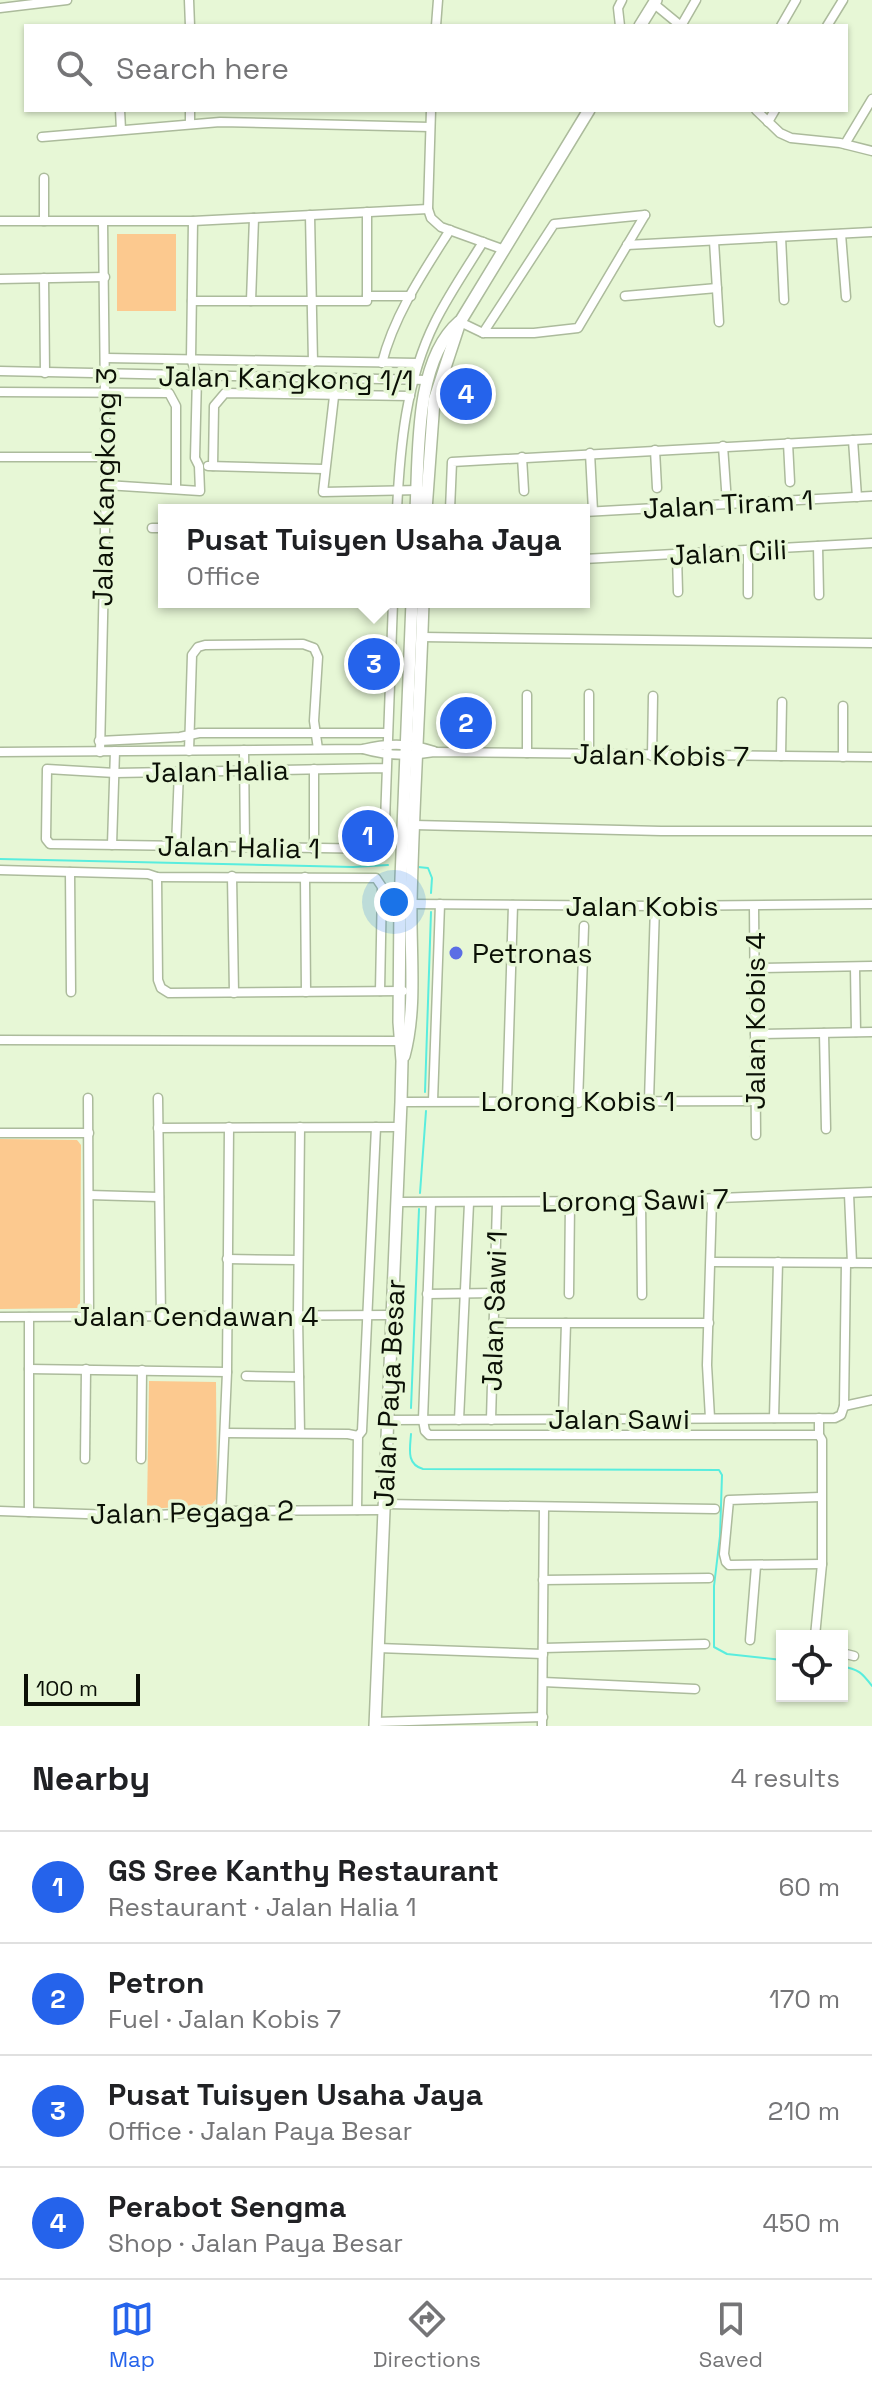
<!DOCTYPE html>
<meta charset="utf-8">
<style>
:root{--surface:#fff;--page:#f6f6f6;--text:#202124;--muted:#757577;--line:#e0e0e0;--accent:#2563eb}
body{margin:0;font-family:"Space Grotesk",sans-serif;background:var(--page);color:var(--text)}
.controls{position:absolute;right:24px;bottom:24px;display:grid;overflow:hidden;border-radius:0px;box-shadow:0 2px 6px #0004}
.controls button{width:72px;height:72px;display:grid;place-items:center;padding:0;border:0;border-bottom:2px solid var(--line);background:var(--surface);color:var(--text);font:40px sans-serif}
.scale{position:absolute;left:24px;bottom:20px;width:116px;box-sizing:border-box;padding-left:8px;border:4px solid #0b1006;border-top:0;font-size:22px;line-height:28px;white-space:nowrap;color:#0b1006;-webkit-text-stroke:6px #e7f7d6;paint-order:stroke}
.you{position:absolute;left:394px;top:902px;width:28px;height:28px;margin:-20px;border:6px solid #fff;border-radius:50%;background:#1a73e8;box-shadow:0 0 0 12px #1a73e833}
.badge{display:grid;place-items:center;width:52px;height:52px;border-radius:50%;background:var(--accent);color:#fff;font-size:26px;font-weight:700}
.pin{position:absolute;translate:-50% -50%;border:4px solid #fff;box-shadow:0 2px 8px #0006}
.popup{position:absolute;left:158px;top:504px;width:432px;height:104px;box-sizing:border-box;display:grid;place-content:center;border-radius:0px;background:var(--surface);filter:drop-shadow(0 2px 6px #0005);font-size:26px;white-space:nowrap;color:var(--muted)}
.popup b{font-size:30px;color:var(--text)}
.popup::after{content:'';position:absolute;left:50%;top:100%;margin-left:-16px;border:16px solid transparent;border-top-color:var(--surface)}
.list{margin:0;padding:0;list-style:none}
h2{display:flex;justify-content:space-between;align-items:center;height:104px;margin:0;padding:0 32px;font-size:34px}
h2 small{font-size:26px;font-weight:400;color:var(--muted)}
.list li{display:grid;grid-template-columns:52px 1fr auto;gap:24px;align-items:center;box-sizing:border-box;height:112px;padding:0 32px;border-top:2px solid var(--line)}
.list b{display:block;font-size:30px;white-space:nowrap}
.list p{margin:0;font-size:26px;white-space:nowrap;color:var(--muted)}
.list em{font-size:26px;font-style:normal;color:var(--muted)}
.icon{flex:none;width:44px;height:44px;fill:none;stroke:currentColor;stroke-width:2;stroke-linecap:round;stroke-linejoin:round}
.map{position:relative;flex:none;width:872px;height:1726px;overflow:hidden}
.search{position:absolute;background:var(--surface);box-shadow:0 2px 6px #0004;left:24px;right:24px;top:24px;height:88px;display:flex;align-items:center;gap:20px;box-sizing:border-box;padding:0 28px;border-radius:0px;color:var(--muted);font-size:30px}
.sheet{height:552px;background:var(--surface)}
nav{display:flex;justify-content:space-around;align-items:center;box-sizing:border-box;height:112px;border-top:2px solid var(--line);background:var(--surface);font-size:22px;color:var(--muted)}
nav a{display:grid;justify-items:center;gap:4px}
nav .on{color:var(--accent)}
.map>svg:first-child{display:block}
.green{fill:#fcc98f}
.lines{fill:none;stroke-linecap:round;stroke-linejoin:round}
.stream{stroke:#59edde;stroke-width:2}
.street-casing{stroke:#acbb9c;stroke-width:11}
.secondary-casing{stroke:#acbb9c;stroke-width:14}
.street{stroke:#fff;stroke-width:8}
.secondary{stroke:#fff;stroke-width:11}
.poi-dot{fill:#5b6ee5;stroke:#e7f7d6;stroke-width:3}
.labels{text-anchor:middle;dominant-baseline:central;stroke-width:7;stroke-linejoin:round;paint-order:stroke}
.street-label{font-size:28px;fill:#0b1006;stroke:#e7f7d6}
.poi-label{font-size:28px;fill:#0b1006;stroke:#e7f7d6;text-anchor:start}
</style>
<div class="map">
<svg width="872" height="1726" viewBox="0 0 872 1726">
<rect width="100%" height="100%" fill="#e7f7d6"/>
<!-- green -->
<g class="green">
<rect x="117" y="234" width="59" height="77"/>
<polygon points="0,1139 77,1140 81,1145 80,1308 0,1309"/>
<polygon points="149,1381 216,1382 217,1498 211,1505 147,1509"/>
</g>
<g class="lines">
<!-- stream -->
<g class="stream">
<polyline points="0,859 353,867 388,865"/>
<polyline points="418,867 428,868 432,878 431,893"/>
<polyline points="425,1092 431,912"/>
<polyline points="420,1193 426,1111"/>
<polyline points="411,1408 419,1209"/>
<path d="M411 1434C410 1449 406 1464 423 1469L719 1470 722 1475 720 1536 714 1586V1647L727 1654 782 1660"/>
<path d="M842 1667C858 1668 863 1674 872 1686"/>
</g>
<defs>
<g id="street">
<polyline points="189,0 190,26"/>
<polyline points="653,3 681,26 696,0"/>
<polyline points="0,8 67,0"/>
<polyline points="436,26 438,0"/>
<polyline points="620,26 618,8 622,0"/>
<polyline points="781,26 796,0"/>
<polyline points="827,26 843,0"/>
<polyline points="120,110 121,130"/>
<polyline points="190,110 190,124"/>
<polyline points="431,110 428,209 431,218 441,227 502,249"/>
<polyline points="756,110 780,133 791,138 840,143 872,151"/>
<polyline points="768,122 775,110"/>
<polyline points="42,137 220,122 430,127"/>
<polyline points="845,144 872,99"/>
<polyline points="310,215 313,362"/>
<polyline points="0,221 193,221 428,209"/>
<polyline points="44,221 44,178"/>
<polyline points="841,234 846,297"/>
<polyline points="781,237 784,300"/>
<polyline points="714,241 719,322"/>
<polyline points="627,245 872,232"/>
<polyline points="44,278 45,373"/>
<polyline points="0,279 105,277"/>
<polyline points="367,296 411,296"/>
<polyline points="625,296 717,288"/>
<polyline points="192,301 367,301 367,212"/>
<polyline points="251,301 254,218"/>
<polyline points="460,322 483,333 534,333 578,328 645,215"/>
<polyline points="483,333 554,224 645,215"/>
<polyline points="106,358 418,363"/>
<path d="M382 363C394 315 424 271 450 230"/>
<polyline points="0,371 428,380"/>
<polyline points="336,379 323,492 420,490"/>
<polyline points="0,392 169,393 176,406 176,488"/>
<polyline points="853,440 857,497"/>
<polyline points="788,443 790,482"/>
<polyline points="723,446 727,503"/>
<polyline points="655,450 657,488"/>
<polyline points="590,453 593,511"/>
<polyline points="0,457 106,457"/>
<polyline points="522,457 524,491"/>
<polyline points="208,466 324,469"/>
<polyline points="213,466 214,406 225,393 410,396"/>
<polyline points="106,485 200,491 199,466 195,458 197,376 191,359 193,221"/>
<path d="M397 510C400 446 406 380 435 322 449 294 467 268 483 242"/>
<polyline points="450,510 452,462 872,439"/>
<polyline points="584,512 872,496"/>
<polyline points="152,528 164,528"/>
<polyline points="818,546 819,595"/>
<polyline points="748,551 748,594"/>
<polyline points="677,555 678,592"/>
<polyline points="584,559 872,543"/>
<polyline points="422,637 872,643"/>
<polyline points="527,695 527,753"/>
<polyline points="843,706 843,757"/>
<polyline points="99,741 180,737 199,733 387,733"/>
<path d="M363 749C386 756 411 756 434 752L872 757"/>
<polyline points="244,750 245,847"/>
<polyline points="189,751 192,655 198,647 205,645 303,644 314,648 318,657 314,721 318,749"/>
<path d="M0 752 363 749C387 743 411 743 434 751"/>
<polyline points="100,752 106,485 103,222"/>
<polyline points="589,754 589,694"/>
<polyline points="652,756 653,696"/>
<polyline points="781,756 782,702"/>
<polyline points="386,768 115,773 47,769 46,839 50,844 384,849 393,602"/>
<polyline points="314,769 314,849"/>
<polyline points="414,825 661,831 872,831"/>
<polyline points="112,845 115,751"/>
<polyline points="176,847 179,771"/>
<polyline points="0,870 148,874 157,877 376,878 382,887 380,991"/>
<polyline points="70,872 71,992"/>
<polyline points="232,876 234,993"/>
<polyline points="157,877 158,980 161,988 169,993 403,991"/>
<polyline points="305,877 306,992"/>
<polyline points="411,904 655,906 872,904"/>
<polyline points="754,906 756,1135"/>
<polyline points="855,967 856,1032"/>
<polyline points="755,968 872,966"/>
<polyline points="824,1033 826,1129"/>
<polyline points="755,1034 872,1032"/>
<polyline points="0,1040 399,1041"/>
<polyline points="88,1098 89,1317"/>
<polyline points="158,1098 161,1317"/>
<polyline points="433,1101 440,904"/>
<polyline points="507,1101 513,905"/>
<polyline points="649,1101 655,906"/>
<polyline points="401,1102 756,1101"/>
<polyline points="578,1103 584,926"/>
<polyline points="300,1127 298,1317 300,1433"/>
<polyline points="158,1128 400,1127"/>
<polyline points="0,1133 89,1133"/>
<polyline points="849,1194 852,1263"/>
<polyline points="89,1195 159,1197"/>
<polyline points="641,1201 642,1295"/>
<polyline points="398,1202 641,1201 872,1192"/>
<polyline points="431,1203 423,1420 425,1431 429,1435 819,1435"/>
<polyline points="227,1259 298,1260"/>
<polyline points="711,1262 872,1263"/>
<polyline points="427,1294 495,1293"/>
<polyline points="569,1294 570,1202"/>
<polyline points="0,1317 392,1315"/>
<polyline points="495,1323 709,1323"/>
<polyline points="29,1369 227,1372"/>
<polyline points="246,1376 299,1377"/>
<polyline points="844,1406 872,1400"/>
<polyline points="710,1418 707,1365 712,1199"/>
<polyline points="774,1418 778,1262"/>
<polyline points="563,1419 566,1323"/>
<polyline points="387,1420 835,1418 841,1415 844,1406 846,1263"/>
<polyline points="459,1420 469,1203"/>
<polyline points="491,1420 497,1203"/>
<polyline points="226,1433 348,1434 358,1436"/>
<polyline points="85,1459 86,1369"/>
<polyline points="141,1459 142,1370"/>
<polyline points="820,1497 729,1500 724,1554 726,1562 729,1565 822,1564"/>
<polyline points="384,1504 715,1509"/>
<polyline points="357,1510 358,1436 362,1431 376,1127"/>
<polyline points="0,1511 143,1516 221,1511 384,1510"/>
<polyline points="221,1511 227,1372 229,1127"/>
<polyline points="29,1512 29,1317"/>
<polyline points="543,1580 709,1578"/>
<polyline points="815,1636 822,1564 822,1440 819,1435 819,1418"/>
<polyline points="750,1640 756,1566"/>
<polyline points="378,1648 543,1654"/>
<polyline points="543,1648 705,1644"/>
<polyline points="842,1653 854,1656"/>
<polyline points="543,1682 695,1689"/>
<polyline points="375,1722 543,1717"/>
<polyline points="542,1726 544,1508"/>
</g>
<g id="secondary">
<polyline points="640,26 656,0"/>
<path d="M416 510C419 455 414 361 459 322"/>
<polyline points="426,510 434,401 460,322 589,110"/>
<path d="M404 1056C417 1008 410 953 411 903 413 803 420 702 423 602"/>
<polyline points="375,1726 401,1102 402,1061 399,1022 400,904 412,602"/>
</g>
</defs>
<!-- street casing -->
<use href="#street" class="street-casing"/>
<!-- secondary casing -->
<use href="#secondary" class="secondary-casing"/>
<!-- street -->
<use href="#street" class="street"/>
<!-- secondary -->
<use href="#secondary" class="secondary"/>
</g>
<!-- markers -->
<circle class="poi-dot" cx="456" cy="953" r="8"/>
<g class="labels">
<!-- street labels -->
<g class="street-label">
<text transform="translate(286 378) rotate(1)">Jalan Kangkong 1/1</text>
<text transform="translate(104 487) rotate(-89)">Jalan Kangkong 3</text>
<text transform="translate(728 504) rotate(-3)">Jalan Tiram 1</text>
<text transform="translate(728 552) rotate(-3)">Jalan Cili</text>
<text transform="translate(661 755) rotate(1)">Jalan Kobis 7</text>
<text transform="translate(217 771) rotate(-1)">Jalan Halia</text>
<text transform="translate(239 847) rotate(1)">Jalan Halia 1</text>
<text x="642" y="906">Jalan Kobis</text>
<text transform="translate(755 1021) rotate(-90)">Jalan Kobis 4</text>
<text x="578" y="1101">Lorong Kobis 1</text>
<text transform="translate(635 1200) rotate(-1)">Lorong Sawi 7</text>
<text transform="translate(494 1311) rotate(-88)">Jalan Sawi 1</text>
<text x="196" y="1316">Jalan Cendawan 4</text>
<text transform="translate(389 1393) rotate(-87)">Jalan Paya Besar</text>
<text x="619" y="1419">Jalan Sawi</text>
<text transform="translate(192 1512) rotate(-1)">Jalan Pegaga 2</text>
</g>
<!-- poi labels -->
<g class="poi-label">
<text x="472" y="953">Petronas</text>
</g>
</g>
</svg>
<div class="controls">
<button><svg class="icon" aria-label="locate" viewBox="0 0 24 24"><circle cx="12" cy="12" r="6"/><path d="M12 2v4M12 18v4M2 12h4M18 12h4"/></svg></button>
</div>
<div class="scale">100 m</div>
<div class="you"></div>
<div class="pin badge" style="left:368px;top:836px">1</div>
<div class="pin badge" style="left:466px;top:723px">2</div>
<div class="pin badge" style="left:374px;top:664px">3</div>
<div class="popup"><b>Pusat Tuisyen Usaha Jaya</b>Office</div>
<div class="pin badge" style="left:466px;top:394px">4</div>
<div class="search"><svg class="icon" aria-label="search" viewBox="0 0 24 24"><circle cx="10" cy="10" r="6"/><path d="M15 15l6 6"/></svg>Search here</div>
</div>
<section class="sheet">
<h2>Nearby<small>4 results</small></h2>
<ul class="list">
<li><span class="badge">1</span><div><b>GS Sree Kanthy Restaurant</b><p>Restaurant · Jalan Halia 1</p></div><em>60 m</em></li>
<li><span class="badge">2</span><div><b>Petron</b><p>Fuel · Jalan Kobis 7</p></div><em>170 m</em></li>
<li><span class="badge">3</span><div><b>Pusat Tuisyen Usaha Jaya</b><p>Office · Jalan Paya Besar</p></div><em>210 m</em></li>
<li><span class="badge">4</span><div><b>Perabot Sengma</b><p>Shop · Jalan Paya Besar</p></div><em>450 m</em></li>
</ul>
</section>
<nav>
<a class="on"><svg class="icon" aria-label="map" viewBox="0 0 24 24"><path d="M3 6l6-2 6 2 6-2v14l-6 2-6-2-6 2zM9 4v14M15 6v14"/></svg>Map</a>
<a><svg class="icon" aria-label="directions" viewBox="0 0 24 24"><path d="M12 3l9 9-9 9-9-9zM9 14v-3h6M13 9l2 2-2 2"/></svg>Directions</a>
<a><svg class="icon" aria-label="saved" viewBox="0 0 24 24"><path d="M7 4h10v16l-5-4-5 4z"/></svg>Saved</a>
</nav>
